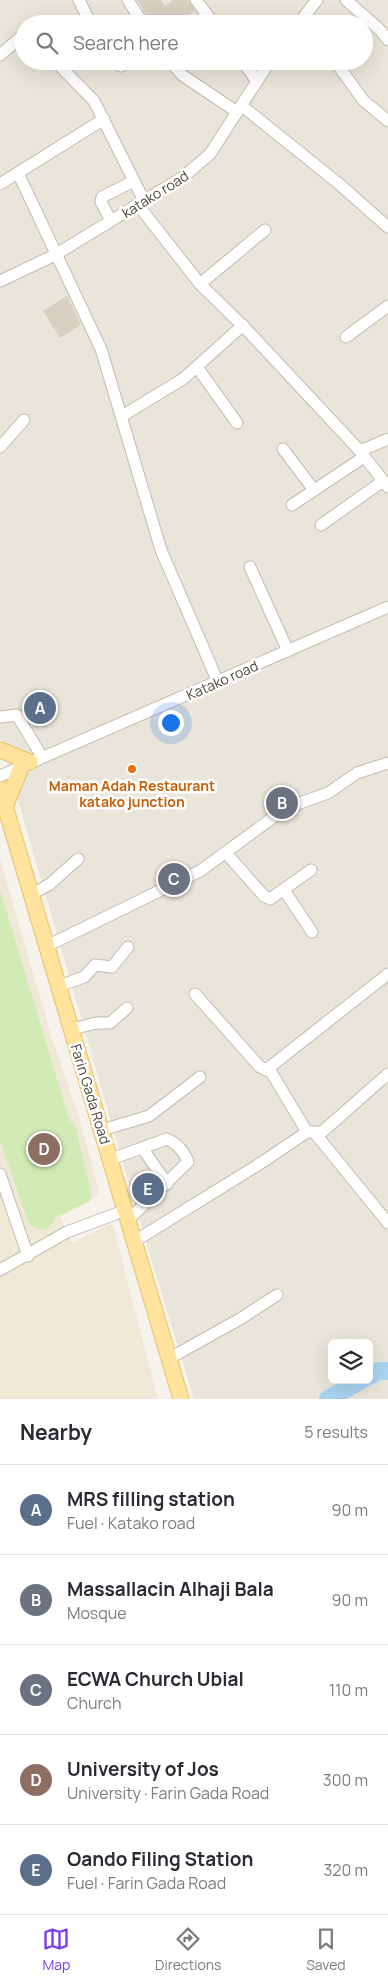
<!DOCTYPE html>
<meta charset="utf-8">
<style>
:root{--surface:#fff;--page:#f7f7f7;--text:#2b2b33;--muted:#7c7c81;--line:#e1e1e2;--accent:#7c3aed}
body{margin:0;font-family:Manrope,sans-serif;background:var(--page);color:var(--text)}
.controls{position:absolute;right:15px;bottom:15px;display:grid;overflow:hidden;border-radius:8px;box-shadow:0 5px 20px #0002}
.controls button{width:45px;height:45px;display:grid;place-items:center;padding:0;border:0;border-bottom:1px solid var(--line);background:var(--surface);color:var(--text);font:25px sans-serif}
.you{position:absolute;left:170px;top:722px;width:18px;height:18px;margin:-12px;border:4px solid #fff;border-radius:50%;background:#1a73e8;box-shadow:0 0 0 8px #1a73e833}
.badge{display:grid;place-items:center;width:32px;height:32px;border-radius:50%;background:var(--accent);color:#fff;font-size:16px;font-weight:700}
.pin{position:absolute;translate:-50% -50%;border:2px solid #fff;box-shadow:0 1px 5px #0006}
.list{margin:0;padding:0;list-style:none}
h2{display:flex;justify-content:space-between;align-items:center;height:65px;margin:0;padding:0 20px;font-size:21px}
h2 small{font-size:16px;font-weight:400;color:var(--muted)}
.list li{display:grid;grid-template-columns:32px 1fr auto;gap:15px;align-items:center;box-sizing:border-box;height:90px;padding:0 20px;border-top:1px solid var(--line)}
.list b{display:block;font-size:19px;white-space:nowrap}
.list p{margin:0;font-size:16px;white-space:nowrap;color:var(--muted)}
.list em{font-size:16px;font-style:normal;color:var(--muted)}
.icon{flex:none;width:28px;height:28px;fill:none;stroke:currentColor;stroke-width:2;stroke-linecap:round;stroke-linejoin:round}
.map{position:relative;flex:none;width:388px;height:1399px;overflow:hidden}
.search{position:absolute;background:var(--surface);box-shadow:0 5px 20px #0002;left:15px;right:15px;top:15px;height:55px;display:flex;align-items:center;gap:12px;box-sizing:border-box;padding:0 18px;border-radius:28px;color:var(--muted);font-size:19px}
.sheet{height:515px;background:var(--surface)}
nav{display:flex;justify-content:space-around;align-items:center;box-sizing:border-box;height:70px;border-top:1px solid var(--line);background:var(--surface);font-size:14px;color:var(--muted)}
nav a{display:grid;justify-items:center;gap:2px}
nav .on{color:var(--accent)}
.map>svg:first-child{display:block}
.residential{fill:#eae5da;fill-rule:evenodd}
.education{fill:#efe8d6}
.green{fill:#d2eab5}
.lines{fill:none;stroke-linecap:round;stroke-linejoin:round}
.river{stroke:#a9d4f2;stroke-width:18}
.building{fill:#d8cfc1}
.minor-casing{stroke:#c2bbae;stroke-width:13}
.major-casing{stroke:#e6c16a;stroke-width:17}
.minor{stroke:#fff;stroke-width:11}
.major{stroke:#ffe39c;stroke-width:15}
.food-dot{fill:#e8710a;stroke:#fff;stroke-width:2}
.labels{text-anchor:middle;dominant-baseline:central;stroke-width:5;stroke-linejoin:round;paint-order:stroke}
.street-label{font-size:14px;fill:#4b4439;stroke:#fff}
.food-label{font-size:14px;font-weight:bold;fill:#c56008;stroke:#fff}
</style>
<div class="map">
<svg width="388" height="1399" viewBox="0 0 388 1399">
<rect width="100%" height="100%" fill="#f6f3ec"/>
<!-- residential -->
<path class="residential" d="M0 0H388V1399H194L148 1249 0 738ZM24 24H364V61H24ZM332 1343H369V1380H332Z"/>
<!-- education -->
<polygon class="education" points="0,859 52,1038 79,1117 99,1191 96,1197 60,1216 72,1243 110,1224 113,1226 158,1399 0,1399"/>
<!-- green -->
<polygon class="green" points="0,890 70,1122 74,1122 92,1195 90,1201 56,1217 48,1229 42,1230 29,1224 0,1140"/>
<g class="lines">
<!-- river -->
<g class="river">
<polyline points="369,1376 379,1371 388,1371"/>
<polyline points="328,1399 362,1380"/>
</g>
</g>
<!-- building -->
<g class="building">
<polygon points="137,0 161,0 165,6 173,0 189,0 195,11 175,24 152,24"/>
<polygon points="67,296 81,325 60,338 43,311"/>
</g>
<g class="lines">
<defs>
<g id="minor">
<polyline points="79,0 91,24"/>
<polyline points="128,0 143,24"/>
<polyline points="196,0 214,24"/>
<polyline points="346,0 379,29 388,40"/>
<polyline points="195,24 207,15"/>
<polyline points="298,24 317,0"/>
<polyline points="0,55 21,37"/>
<polyline points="55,61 94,101 144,201"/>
<polyline points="110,61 121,66 131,61"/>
<polyline points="170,61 182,75 237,112"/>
<polyline points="242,61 257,81"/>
<polyline points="335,61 363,100 388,121"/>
<polyline points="242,106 338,183 388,227"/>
<polyline points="18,173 101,349 161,550 218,682"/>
<polyline points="0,184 104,119"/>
<polyline points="138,205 200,284 247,330 360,451 388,487"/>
<polyline points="111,221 101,202 102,197 134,181"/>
<polyline points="0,281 55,255 183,177 210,154 270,61"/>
<polyline points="200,284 265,230"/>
<polyline points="346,337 388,306"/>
<polyline points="197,367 237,423"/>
<polyline points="122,416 183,379 243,325"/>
<polyline points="0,447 24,420"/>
<polyline points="283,449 314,490"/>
<polyline points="360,451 388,439"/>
<polyline points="292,505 364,457"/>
<polyline points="321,525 383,481"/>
<polyline points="250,567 288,651"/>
<polyline points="0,717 17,715 42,757"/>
<polyline points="0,776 388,607"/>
<polyline points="226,853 264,896 270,899 311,870"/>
<polyline points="284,890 312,932"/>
<polyline points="32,894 50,884 78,859"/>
<polyline points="47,946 200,871 286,808 328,793 357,773 388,763"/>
<polyline points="59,986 84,977 95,965 112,967 128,947"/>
<polyline points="195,994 260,1067 271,1072 307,1132"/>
<polyline points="72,1029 96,1023 110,1023 127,1008"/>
<polyline points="266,1070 388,974"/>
<polyline points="102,1130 149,1116 200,1077"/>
<polyline points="314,1132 388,1223"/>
<polyline points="143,1149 167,1184"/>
<path d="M111 1159 167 1139C177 1143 185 1153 188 1162L129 1219"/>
<polyline points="0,1174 28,1256"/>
<polyline points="135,1241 261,1163 307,1132 322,1132 388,1074"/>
<polyline points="0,1270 67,1232 126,1210"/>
<polyline points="170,1358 240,1319 277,1295"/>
</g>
<g id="major">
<polyline points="0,750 30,762"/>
<polyline points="0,789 181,1399"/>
<polyline points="5,807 22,765"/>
</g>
</defs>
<!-- minor casing -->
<use href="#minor" class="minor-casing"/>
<!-- major casing -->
<use href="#major" class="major-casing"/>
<!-- minor -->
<use href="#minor" class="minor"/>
<!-- major -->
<use href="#major" class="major"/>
</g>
<!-- markers -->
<circle class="food-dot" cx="132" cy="769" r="5"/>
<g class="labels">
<!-- street labels -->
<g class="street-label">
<text transform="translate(155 194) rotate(-32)">katako road</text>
<text transform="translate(222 680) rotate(-24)">Katako road</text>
<text transform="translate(91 1094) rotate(73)">Farin Gada Road</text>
</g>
<!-- food labels -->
<g class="food-label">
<text x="132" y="785">Maman Adah Restaurant<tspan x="132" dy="16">katako junction</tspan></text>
</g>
</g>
</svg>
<div class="controls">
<button><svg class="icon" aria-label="layers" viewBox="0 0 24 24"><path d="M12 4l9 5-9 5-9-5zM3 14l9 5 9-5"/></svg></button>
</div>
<div class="you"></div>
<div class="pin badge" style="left:40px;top:708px;background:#5c6f8a">A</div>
<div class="pin badge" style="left:282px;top:803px;background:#6b7280">B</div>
<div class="pin badge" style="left:174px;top:879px;background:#6b7280">C</div>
<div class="pin badge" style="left:44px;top:1149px;background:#8d6e63">D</div>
<div class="pin badge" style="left:148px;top:1189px;background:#5c6f8a">E</div>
<div class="search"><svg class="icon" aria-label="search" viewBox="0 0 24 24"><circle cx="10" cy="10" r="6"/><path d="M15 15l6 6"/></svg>Search here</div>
</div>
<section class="sheet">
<h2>Nearby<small>5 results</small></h2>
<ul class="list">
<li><span class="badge" style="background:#5c6f8a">A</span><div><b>MRS filling station</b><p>Fuel · Katako road</p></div><em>90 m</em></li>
<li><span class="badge" style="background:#6b7280">B</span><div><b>Massallacin Alhaji Bala</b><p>Mosque</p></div><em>90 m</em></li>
<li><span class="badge" style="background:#6b7280">C</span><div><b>ECWA Church Ubial</b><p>Church</p></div><em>110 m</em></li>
<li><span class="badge" style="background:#8d6e63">D</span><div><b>University of Jos</b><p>University · Farin Gada Road</p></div><em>300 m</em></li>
<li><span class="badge" style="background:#5c6f8a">E</span><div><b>Oando Filing Station</b><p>Fuel · Farin Gada Road</p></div><em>320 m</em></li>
</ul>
</section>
<nav>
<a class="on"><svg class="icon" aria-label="map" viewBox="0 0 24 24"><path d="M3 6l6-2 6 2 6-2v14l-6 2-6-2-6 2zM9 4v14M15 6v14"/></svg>Map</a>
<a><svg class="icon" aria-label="directions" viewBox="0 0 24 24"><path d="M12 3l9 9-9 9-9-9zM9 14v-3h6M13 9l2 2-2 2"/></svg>Directions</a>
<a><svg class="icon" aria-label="saved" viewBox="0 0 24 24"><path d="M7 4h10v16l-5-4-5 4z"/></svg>Saved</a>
</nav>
